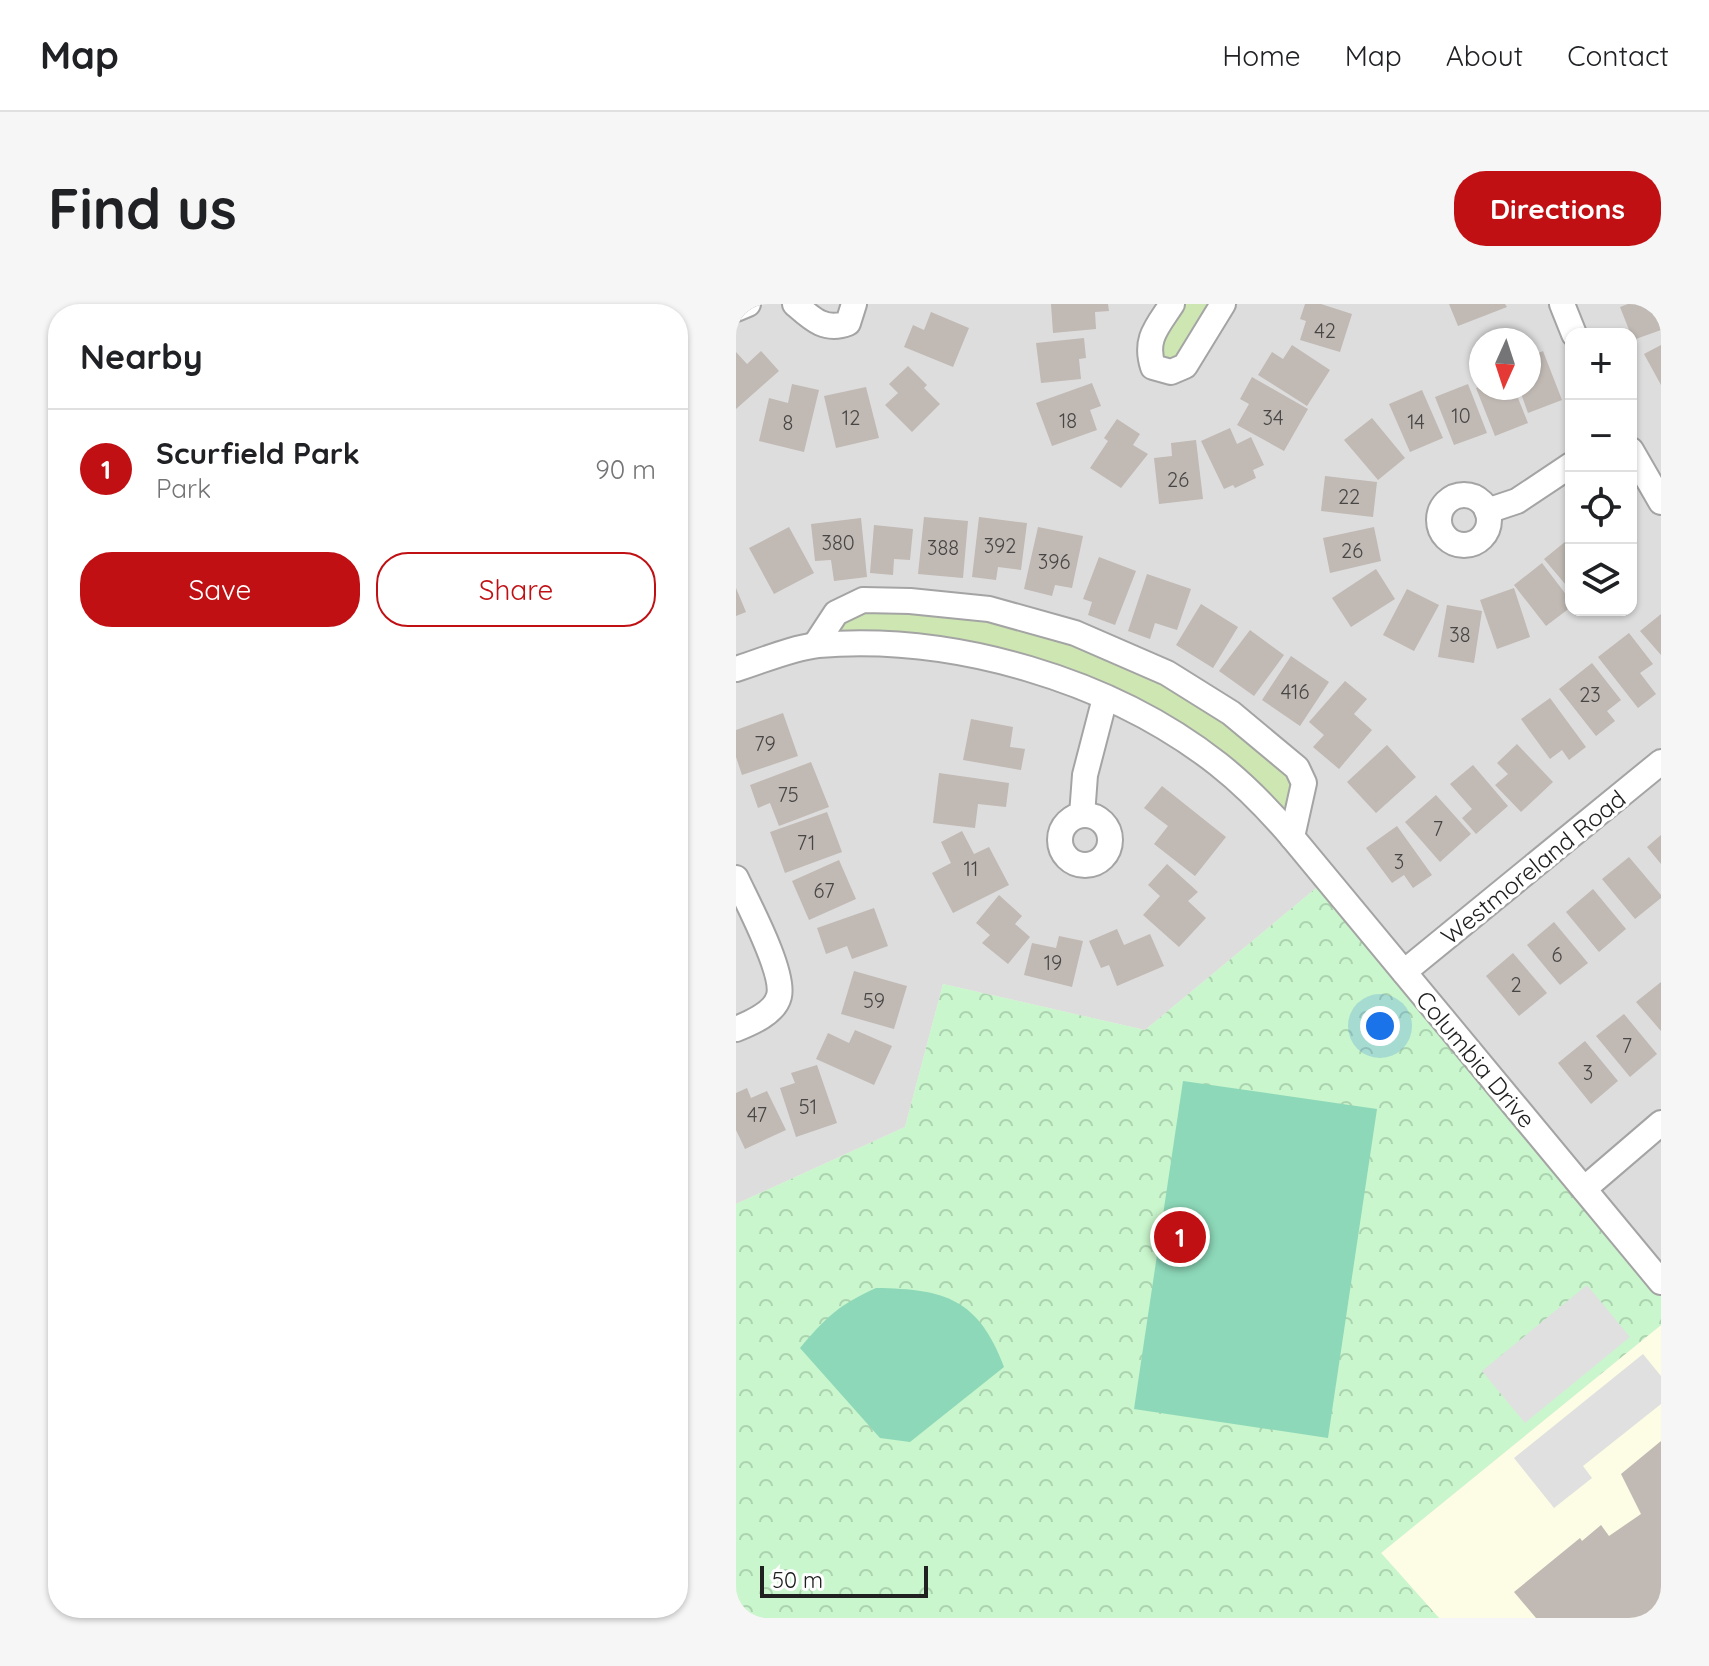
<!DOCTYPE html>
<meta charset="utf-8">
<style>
:root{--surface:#fff;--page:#f6f6f6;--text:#202124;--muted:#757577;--line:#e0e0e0;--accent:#c01014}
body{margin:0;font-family:Quicksand,sans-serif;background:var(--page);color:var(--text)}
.controls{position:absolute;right:24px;top:24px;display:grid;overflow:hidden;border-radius:16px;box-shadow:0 2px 6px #0004}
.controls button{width:72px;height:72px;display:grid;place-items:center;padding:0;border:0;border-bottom:2px solid var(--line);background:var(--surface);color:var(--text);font:40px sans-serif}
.compass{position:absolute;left:733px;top:24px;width:72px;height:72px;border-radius:50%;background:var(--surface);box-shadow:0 2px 6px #0004;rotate:183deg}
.scale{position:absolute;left:24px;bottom:20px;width:168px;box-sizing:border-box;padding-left:8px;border:4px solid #202020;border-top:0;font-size:22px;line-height:28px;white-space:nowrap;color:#202020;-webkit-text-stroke:6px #fff;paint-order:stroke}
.you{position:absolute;left:644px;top:722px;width:28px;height:28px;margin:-20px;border:6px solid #fff;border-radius:50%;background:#1a73e8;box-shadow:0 0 0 12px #1a73e833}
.badge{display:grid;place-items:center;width:52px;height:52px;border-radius:50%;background:var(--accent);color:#fff;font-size:26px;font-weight:700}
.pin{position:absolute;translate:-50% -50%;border:4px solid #fff;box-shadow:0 2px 8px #0006}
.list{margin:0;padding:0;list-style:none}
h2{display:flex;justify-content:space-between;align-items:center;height:104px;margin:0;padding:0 32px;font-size:34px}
h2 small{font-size:26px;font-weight:400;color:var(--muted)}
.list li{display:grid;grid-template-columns:52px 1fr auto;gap:24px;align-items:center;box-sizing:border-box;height:120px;padding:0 32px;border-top:2px solid var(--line)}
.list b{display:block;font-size:30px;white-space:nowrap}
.list p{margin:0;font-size:26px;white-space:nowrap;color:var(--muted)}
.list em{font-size:26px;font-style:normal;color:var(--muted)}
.actions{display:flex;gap:16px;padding:24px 32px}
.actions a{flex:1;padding:18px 0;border:2px solid var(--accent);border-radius:32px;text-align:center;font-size:28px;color:var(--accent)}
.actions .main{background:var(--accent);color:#fff}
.icon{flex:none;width:44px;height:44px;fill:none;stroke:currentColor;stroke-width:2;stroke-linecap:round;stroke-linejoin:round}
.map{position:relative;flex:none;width:925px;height:1314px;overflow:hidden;border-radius:32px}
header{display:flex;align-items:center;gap:48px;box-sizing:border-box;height:112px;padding:0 40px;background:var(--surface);border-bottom:2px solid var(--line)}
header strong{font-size:38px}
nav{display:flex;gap:44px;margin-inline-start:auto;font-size:28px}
.intro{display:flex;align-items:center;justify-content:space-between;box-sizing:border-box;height:192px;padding:0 48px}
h1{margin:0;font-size:56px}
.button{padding:20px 36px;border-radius:32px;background:var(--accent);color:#fff;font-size:28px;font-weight:700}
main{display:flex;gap:48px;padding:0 48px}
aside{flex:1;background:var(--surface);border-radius:32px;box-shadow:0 2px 6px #0004}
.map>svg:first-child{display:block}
.residential{fill:#dedddd;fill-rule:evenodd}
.education{fill:#fdfce4}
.grass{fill:#cde6b2}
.park{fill:url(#park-crowns)}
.pitch{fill:#8dd8b9}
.parking{fill:#e0e0e0}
.building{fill:#c0b9b4}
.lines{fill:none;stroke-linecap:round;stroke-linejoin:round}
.minor-casing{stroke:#a4a4a4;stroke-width:28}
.minor{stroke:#fff;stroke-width:24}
.labels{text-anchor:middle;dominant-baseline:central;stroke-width:7;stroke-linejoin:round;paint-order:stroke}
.number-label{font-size:20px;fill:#484645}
.street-label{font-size:24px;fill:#202020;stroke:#fff}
</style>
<header>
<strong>Map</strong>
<nav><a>Home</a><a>Map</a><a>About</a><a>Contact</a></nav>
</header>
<div class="intro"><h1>Find us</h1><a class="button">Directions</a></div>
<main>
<aside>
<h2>Nearby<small></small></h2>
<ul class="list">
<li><span class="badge">1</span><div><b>Scurfield Park</b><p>Park</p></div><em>90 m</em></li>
</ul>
<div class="actions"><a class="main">Save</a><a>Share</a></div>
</aside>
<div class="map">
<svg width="925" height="1314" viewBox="0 0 925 1314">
<defs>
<pattern id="park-crowns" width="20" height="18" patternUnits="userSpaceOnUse" patternTransform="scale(2)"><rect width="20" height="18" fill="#c9f6cc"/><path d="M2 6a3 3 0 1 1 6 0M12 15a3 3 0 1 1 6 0" fill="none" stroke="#acd3af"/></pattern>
</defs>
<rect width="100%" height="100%" fill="#f0ede8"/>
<!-- residential -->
<path class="residential" d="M0 0H925V978L591 575 409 726 207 680 169 823 0 900ZM835 30H895V306H835ZM745 36H793V84H745Z"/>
<!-- education -->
<polygon class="education" points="925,1021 925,1314 703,1314 645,1249"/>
<!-- grass -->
<g class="grass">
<polygon points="436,0 487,0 449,62 417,63"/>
<polygon points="253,305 431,369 561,464 556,533 481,459 314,370 79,341 100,309"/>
</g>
<!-- park -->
<polygon class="park" points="591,575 925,978 925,1021 645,1249 703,1314 0,1314 0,900 169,823 207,680 409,726"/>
<!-- pitch -->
<g class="pitch">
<polygon points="447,777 641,805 592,1134 398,1105"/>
<path d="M140 984C210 985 242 995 268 1063L174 1138 144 1134 64 1044C89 1014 104 1000 140 984Z"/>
</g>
<!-- parking -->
<g class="parking">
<polygon points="851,981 894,1033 789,1119 746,1067"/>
<polygon points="907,1050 925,1072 925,1100 847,1162 856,1174 818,1204 778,1154"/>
</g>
<!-- building -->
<g class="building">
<polygon points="315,0 372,0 373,7 359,8 360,25 317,29"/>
<polygon points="569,0 585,0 616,10 604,48 564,36 570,17 564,15"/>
<polygon points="713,0 769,0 771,3 722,22"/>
<polygon points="892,0 925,0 925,26 897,36 884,3"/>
<polygon points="195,8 233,24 217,63 168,43 177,21 188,26"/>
<polygon points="348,34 350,54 343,55 345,75 305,79 300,39"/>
<polygon points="556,41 594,66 571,102 522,71 536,48 547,55"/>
<polygon points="925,41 925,81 908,50"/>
<polygon points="25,47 43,67 0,105 0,48 11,60"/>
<polygon points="807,47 826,96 792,109 783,84 793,84 793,53"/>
<polygon points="172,62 191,81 188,84 204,100 176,128 149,101 162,89 153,80"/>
<polygon points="516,73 572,105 548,147 501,121 513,100 504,95"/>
<polygon points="356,79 365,102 354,106 361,126 316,142 300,99"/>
<polygon points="56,80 83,86 68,148 23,137 33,94 52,99"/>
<polygon points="732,80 751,129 718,141 699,93"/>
<polygon points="745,82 745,84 778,84 792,119 759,132 740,84"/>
<polygon points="130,83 143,134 100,144 88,92"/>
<polygon points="686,86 707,134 674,148 653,100"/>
<polygon points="636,114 669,154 642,176 608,136"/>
<polygon points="381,115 404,130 397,141 412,150 385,184 354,164 372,137 368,134"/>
<polygon points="494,124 501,140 515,133 528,161 517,166 520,174 499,184 497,181 488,185 465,137"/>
<polygon points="460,136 467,195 423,200 418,154 436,152 435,139"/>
<polygon points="589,172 641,178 637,213 585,207"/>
<polygon points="188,213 232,217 227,274 182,270"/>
<polygon points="243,213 291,219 285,266 262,263 260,276 236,273"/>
<polygon points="125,214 131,273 98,277 95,256 79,257 75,220"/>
<polygon points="138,221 177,225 174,256 158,255 157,271 134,269"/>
<polygon points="53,223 78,269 38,290 13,244"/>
<polygon points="302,223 347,232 336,284 319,281 316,292 288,285"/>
<polygon points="638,223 645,257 594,269 587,234"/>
<polygon points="835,233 835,287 808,255"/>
<polygon points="363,253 400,267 379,321 352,311 356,298 347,295"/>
<polygon points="806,259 835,297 835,303 810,322 778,281"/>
<polygon points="640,265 659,295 615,323 596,294"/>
<polygon points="411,270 455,285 441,326 419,319 414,335 392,327"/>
<polygon points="0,284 10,308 0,312"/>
<polygon points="778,284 794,333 761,345 744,296"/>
<polygon points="671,285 703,301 678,347 647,331"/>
<polygon points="465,300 502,323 477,364 440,341"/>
<polygon points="711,301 746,307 738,359 702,353"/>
<polygon points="925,310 925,351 904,327"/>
<polygon points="514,326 548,351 518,392 483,367"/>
<polygon points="893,329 917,360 904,369 920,390 902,404 862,353"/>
<polygon points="555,352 593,378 564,422 526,396"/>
<polygon points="856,359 885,396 871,407 879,417 860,432 823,385"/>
<polygon points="609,377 631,395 618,410 636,426 603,465 577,443 588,431 573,418"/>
<polygon points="814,394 850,443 833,456 826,446 814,455 785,415"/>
<polygon points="47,409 62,452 6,471 0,453 0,426"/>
<polygon points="235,415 277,423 274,443 289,445 285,466 227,456"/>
<polygon points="781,440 817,478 785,508 759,481 772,470 761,459"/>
<polygon points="651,441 680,473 640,509 611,478"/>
<polygon points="75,458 93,503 43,522 34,499 22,504 14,481"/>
<polygon points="737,461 772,502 740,530 726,514 736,505 714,480"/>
<polygon points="203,469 273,479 270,503 242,500 239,524 197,519"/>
<polygon points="426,482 490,533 459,572 418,540 432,522 408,504"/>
<polygon points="700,491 735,530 704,558 669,518"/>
<polygon points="91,508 106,548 49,569 34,528"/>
<polygon points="661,522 696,571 677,584 668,571 656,579 630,544"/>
<polygon points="226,527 238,550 253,543 273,581 217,609 196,569 215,559 205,538"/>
<polygon points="925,531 925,560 911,543"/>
<polygon points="893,553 925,591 925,594 899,615 866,575"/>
<polygon points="103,556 120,595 73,616 56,577"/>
<polygon points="431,560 462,588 452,597 470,614 443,643 407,611 424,592 412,581"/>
<polygon points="857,585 890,625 863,648 830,608"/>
<polygon points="263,591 286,612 279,620 294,633 272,660 246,639 254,631 240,619"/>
<polygon points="138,604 152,642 116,655 111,642 90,650 81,624"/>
<polygon points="818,618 852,659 824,681 791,641"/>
<polygon points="381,625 388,641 414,630 428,662 381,682 373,661 365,664 353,637"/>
<polygon points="323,632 347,637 336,683 288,671 296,639 320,644"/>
<polygon points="777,649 811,689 783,712 750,672"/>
<polygon points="118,667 171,682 158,725 105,710"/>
<polygon points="925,678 925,727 900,698"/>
<polygon points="888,710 921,750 894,773 860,732"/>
<polygon points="119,726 156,742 138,781 80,755 92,729 113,739"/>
<polygon points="849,737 882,777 855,800 822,759"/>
<polygon points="81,761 101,819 60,833 44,784 59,779 55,769"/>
<polygon points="11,784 15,794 31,787 50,826 9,845 0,826 0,789"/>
<polygon points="925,1137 925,1314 800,1314 778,1288 844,1234 846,1237 865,1221 873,1232 905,1210 885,1170"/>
</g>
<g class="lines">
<defs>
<g id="minor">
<path d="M59 0C76 15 89 28 112 19L118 0"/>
<path d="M436 0C421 23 408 35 417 63L435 68 449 62 487 0"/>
<polyline points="826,0 838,30"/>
<polyline points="0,5 12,0"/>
<polyline points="895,146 925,198"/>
<circle cx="728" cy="216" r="25"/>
<polyline points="751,207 781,197 835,161"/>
<polyline points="79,341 100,309 127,296 174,297 253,305 339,329 431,369 495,409 561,464 568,479 556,533"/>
<path d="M0 365C26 357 55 344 82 341 218 330 375 376 482 460 510 482 533 506 556 533L925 978"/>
<circle cx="349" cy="536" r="25"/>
<polyline points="346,511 349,471 369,394"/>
<path d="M0 574C11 598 49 668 43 692 39 709 15 719 0 725"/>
<polyline points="668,668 925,458"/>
<polyline points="848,885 925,819"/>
</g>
</defs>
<!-- minor casing -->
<use href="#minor" class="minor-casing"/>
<!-- minor -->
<use href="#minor" class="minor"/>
</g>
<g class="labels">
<!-- number labels -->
<g class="number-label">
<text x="589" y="26">42</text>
<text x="725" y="111">10</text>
<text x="115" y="113">12</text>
<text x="537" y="113">34</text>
<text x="332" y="116">18</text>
<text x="680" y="117">14</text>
<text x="52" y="118">8</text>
<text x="442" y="175">26</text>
<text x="613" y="192">22</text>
<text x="102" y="238">380</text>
<text x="264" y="241">392</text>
<text x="207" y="243">388</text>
<text x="616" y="246">26</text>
<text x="318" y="257">396</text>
<text x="724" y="330">38</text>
<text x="559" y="387">416</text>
<text x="854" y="390">23</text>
<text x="29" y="439">79</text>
<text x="52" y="490">75</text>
<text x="702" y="524">7</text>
<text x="70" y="538">71</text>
<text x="663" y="557">3</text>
<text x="235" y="564">11</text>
<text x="88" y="586">67</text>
<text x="821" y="650">6</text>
<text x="317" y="658">19</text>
<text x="780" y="680">2</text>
<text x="138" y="696">59</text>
<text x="891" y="741">7</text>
<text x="852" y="768">3</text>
<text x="72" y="802">51</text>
<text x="21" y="810">47</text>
</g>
<!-- street labels -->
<g class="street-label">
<text transform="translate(797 563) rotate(-39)">Westmoreland Road</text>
<text transform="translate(740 755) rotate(50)">Columbia Drive</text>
</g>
</g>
</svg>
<div class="controls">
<button>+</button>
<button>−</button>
<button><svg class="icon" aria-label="locate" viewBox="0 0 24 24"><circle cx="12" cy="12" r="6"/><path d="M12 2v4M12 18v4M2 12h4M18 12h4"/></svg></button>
<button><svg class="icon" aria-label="layers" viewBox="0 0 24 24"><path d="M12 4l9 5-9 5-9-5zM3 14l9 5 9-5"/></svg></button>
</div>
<svg class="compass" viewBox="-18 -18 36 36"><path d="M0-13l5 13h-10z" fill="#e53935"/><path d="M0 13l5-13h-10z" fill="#757577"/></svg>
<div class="scale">50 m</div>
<div class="you"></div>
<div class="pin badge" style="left:444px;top:933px">1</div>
</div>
</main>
